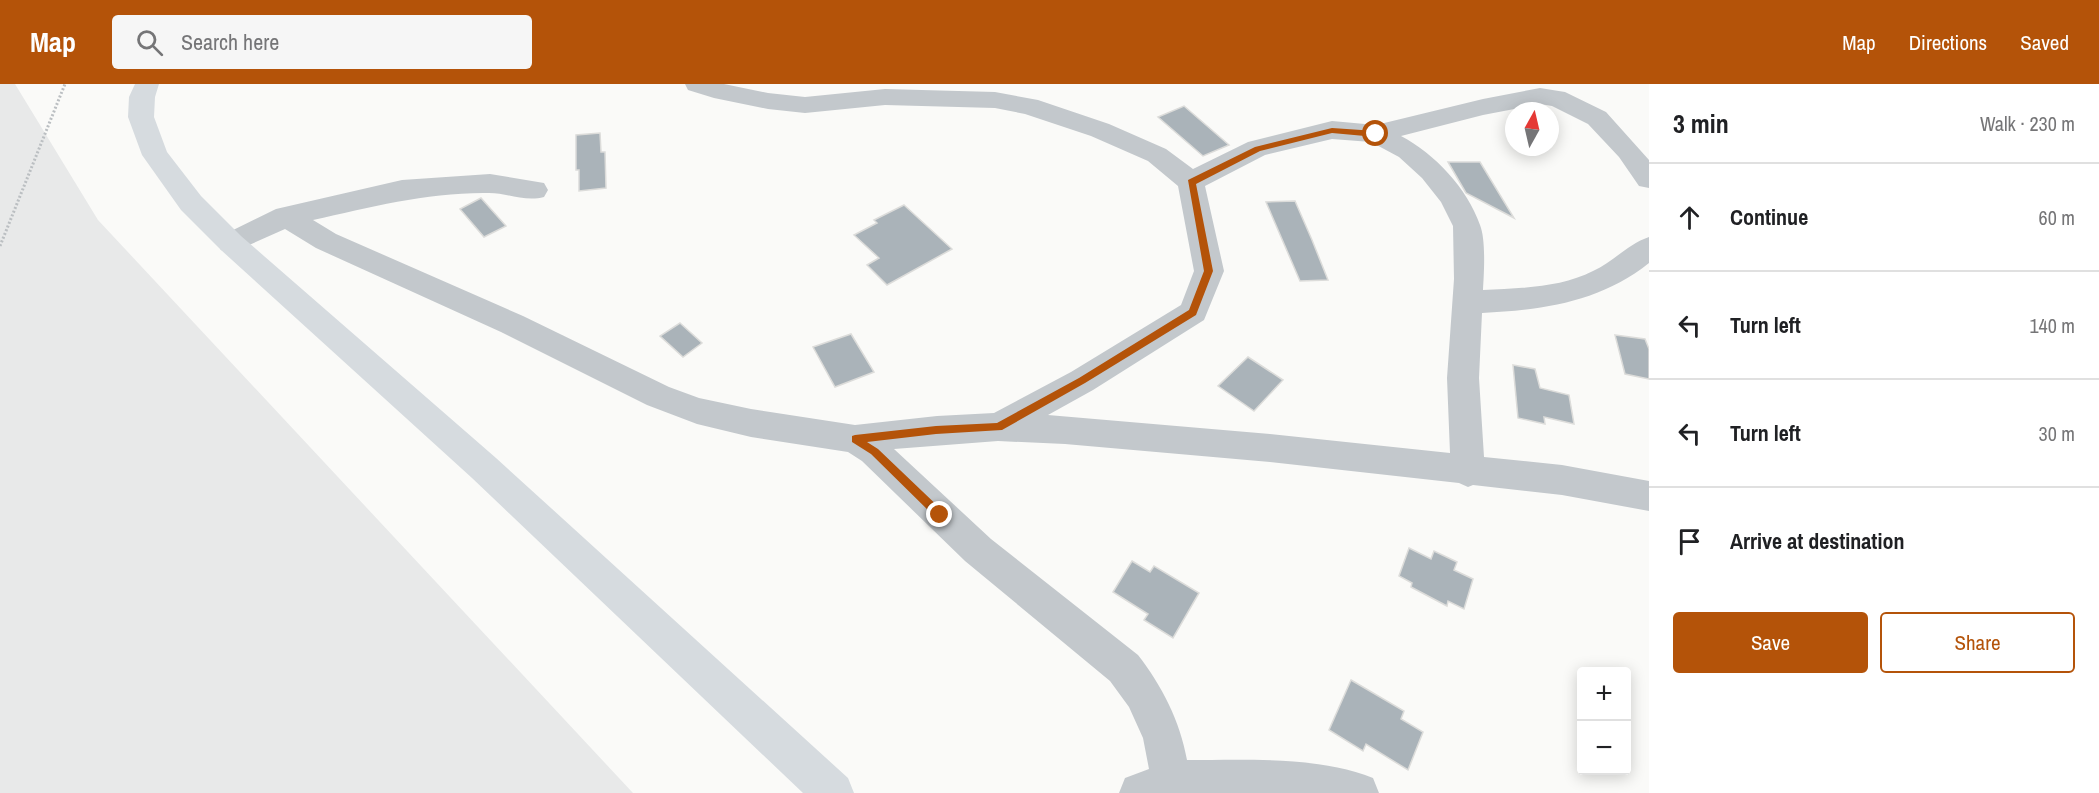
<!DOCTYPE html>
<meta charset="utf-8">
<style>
:root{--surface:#fff;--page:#f6f6f6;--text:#202124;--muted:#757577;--line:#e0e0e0;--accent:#b45309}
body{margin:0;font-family:"Archivo Narrow",sans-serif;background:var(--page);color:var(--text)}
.controls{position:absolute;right:18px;bottom:18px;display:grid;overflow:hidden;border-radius:6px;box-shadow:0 3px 15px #0003}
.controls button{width:54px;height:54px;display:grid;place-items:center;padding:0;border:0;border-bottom:2px solid var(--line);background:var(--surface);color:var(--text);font:30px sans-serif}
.compass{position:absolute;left:1505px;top:18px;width:54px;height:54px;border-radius:50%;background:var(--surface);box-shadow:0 3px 15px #0003;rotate:8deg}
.stop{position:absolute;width:18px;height:18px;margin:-14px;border:4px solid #b45309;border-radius:50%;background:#fff}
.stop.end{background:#b45309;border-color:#fff;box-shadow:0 2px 6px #0008}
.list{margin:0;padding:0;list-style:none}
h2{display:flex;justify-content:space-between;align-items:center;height:78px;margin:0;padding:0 24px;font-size:26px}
h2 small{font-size:20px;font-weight:400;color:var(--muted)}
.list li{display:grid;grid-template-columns:39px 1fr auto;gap:18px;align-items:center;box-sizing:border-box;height:108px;padding:0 24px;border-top:2px solid var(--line)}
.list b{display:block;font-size:22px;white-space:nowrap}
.list em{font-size:20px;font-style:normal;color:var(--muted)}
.actions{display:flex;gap:12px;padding:18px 24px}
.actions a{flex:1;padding:14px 0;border:2px solid var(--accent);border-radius:6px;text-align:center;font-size:21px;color:var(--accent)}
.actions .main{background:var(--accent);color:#fff}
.icon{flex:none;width:33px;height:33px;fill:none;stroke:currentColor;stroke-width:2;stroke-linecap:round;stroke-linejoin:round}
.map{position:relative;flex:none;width:1649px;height:709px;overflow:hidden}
header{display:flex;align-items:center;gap:36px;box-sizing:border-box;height:84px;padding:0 30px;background:var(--accent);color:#fff}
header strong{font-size:28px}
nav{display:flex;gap:33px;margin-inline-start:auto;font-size:21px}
.search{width:420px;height:54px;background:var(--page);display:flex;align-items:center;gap:15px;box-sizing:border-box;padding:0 21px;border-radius:6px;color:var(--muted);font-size:22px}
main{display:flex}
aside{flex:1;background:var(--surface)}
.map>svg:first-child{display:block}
.built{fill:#e8e9e9}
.building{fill:#aab3b9;stroke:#dcdcda;stroke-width:1.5}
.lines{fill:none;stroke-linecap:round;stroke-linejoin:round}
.path{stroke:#bbbfc2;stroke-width:3;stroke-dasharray:2 2;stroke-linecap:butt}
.minor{fill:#c3c8cc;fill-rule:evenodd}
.major{fill:#d6dbdf;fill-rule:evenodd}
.route{fill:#b45309}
</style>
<header>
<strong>Map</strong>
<div class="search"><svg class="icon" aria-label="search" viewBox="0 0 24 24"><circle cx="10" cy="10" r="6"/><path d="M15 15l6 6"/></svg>Search here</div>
<nav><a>Map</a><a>Directions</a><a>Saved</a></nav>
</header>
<main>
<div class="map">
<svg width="1649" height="709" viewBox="0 0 1649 709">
<rect width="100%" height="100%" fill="#fafaf8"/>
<!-- built -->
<polygon class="built" points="0,0 15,0 98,136 633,709 0,709"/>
<!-- building -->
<g class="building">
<polygon points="1184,22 1229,61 1203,72 1158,33"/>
<polygon points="600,49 601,68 605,68 606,104 579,107 579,86 576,86 576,51"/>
<polygon points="1448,78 1480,78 1514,134 1466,109"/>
<polygon points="481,114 506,142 484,153 460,125"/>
<polygon points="1295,117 1312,156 1328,196 1300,197 1266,118"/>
<polygon points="904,121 952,165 887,201 867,181 879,174 854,151 877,139 874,136"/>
<polygon points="680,239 702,259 683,273 660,252"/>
<polygon points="851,250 874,288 835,303 813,263"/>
<polygon points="1615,251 1645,255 1649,265 1649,295 1625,290"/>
<polygon points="1248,273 1283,296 1254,327 1218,302"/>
<polygon points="1513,281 1535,285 1540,304 1569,311 1574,340 1544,333 1545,340 1518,334"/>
<polygon points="1409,464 1431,475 1434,467 1457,478 1454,486 1473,495 1464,525 1448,517 1447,522 1411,503 1412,499 1399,492"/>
<polygon points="1132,477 1150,488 1154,482 1199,509 1173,554 1144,536 1148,530 1113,508"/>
<polygon points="1351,596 1404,627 1401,635 1423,648 1408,686 1366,660 1363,667 1329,646"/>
</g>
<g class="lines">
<!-- path -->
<polyline class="path" points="0,162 65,0"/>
<!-- minor -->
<path class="minor" d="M685 0H724L768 9 805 13 885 5 995 8 1038 16 1109 40 1166 65 1193 85 1248 58 1332 37 1376 41 1483 15 1540 4 1565 8 1606 28 1649 76V104L1639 102 1619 73 1588 40 1552 22 1540 20 1483 31 1401 52C1435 70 1467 104 1480 141 1486 156 1484 189 1483 206 1519 204 1560 204 1593 187 1613 178 1628 160 1649 153V179C1600 218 1543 226 1482 229L1479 294 1484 373 1562 381 1649 397V427L1562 411 1473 401 1468 403 1459 399 1270 378 1065 360 998 357 894 365 991 455 1138 571C1162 602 1180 637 1187 676 1246 676 1318 672 1373 694L1379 709H1119L1125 694 1149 685 1143 654 1129 623 1110 597 965 477 862 377 848 368 751 353 697 340 647 321 501 248 316 164 285 145 231 169 221 166 217 159 221 152 276 125 402 96 490 90 544 99 548 106 544 113C525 118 507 109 489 109 429 108 371 123 313 136L336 150 523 232 669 303 699 314 751 325 855 341 937 332 994 329 1071 288 1181 221 1194 187 1178 102 1148 77 1091 52 1025 30 995 24 885 21 805 29 768 25 714 14 688 6ZM1332 55 1371 58 1399 73 1422 94 1441 118 1453 142 1454 195 1447 294 1450 369 1270 350 1048 331 1093 306 1204 236 1224 187 1205 102 1265 71Z"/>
<!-- major -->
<polygon class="major" points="135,0 159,0 155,13 154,33 167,68 201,112 241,152 496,374 848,694 854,709 803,709 472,394 221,166 181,126 142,71 128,33 129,13"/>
</g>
<!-- route -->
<polygon class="route" points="1332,44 1376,47 1380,50 1376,53 1332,49 1260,67 1196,100 1213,187 1196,231 1085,299 1002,346 936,350 867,358 878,365 944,428 944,434 936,434 871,370 852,358 852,352 855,351 936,342 997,339 1079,294 1189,226 1204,187 1188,96 1255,63"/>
</svg>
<div class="controls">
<button>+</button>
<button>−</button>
</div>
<svg class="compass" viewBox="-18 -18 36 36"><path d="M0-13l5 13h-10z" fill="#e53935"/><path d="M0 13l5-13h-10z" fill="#757577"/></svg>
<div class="stop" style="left:1376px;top:50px"></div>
<div class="stop end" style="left:940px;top:431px"></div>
</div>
<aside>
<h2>3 min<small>Walk · 230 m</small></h2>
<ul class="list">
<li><svg class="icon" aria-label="ahead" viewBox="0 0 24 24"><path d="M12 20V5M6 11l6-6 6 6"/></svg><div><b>Continue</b></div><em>60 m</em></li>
<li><svg class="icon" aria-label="left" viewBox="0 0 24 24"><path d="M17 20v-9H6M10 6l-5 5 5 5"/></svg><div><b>Turn left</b></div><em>140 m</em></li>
<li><svg class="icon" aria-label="left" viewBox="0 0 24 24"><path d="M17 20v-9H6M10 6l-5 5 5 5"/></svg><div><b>Turn left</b></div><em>30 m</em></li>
<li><svg class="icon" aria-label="arrive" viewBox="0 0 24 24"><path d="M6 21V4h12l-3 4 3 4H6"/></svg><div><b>Arrive at destination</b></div></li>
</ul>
<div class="actions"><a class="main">Save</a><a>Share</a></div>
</aside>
</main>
